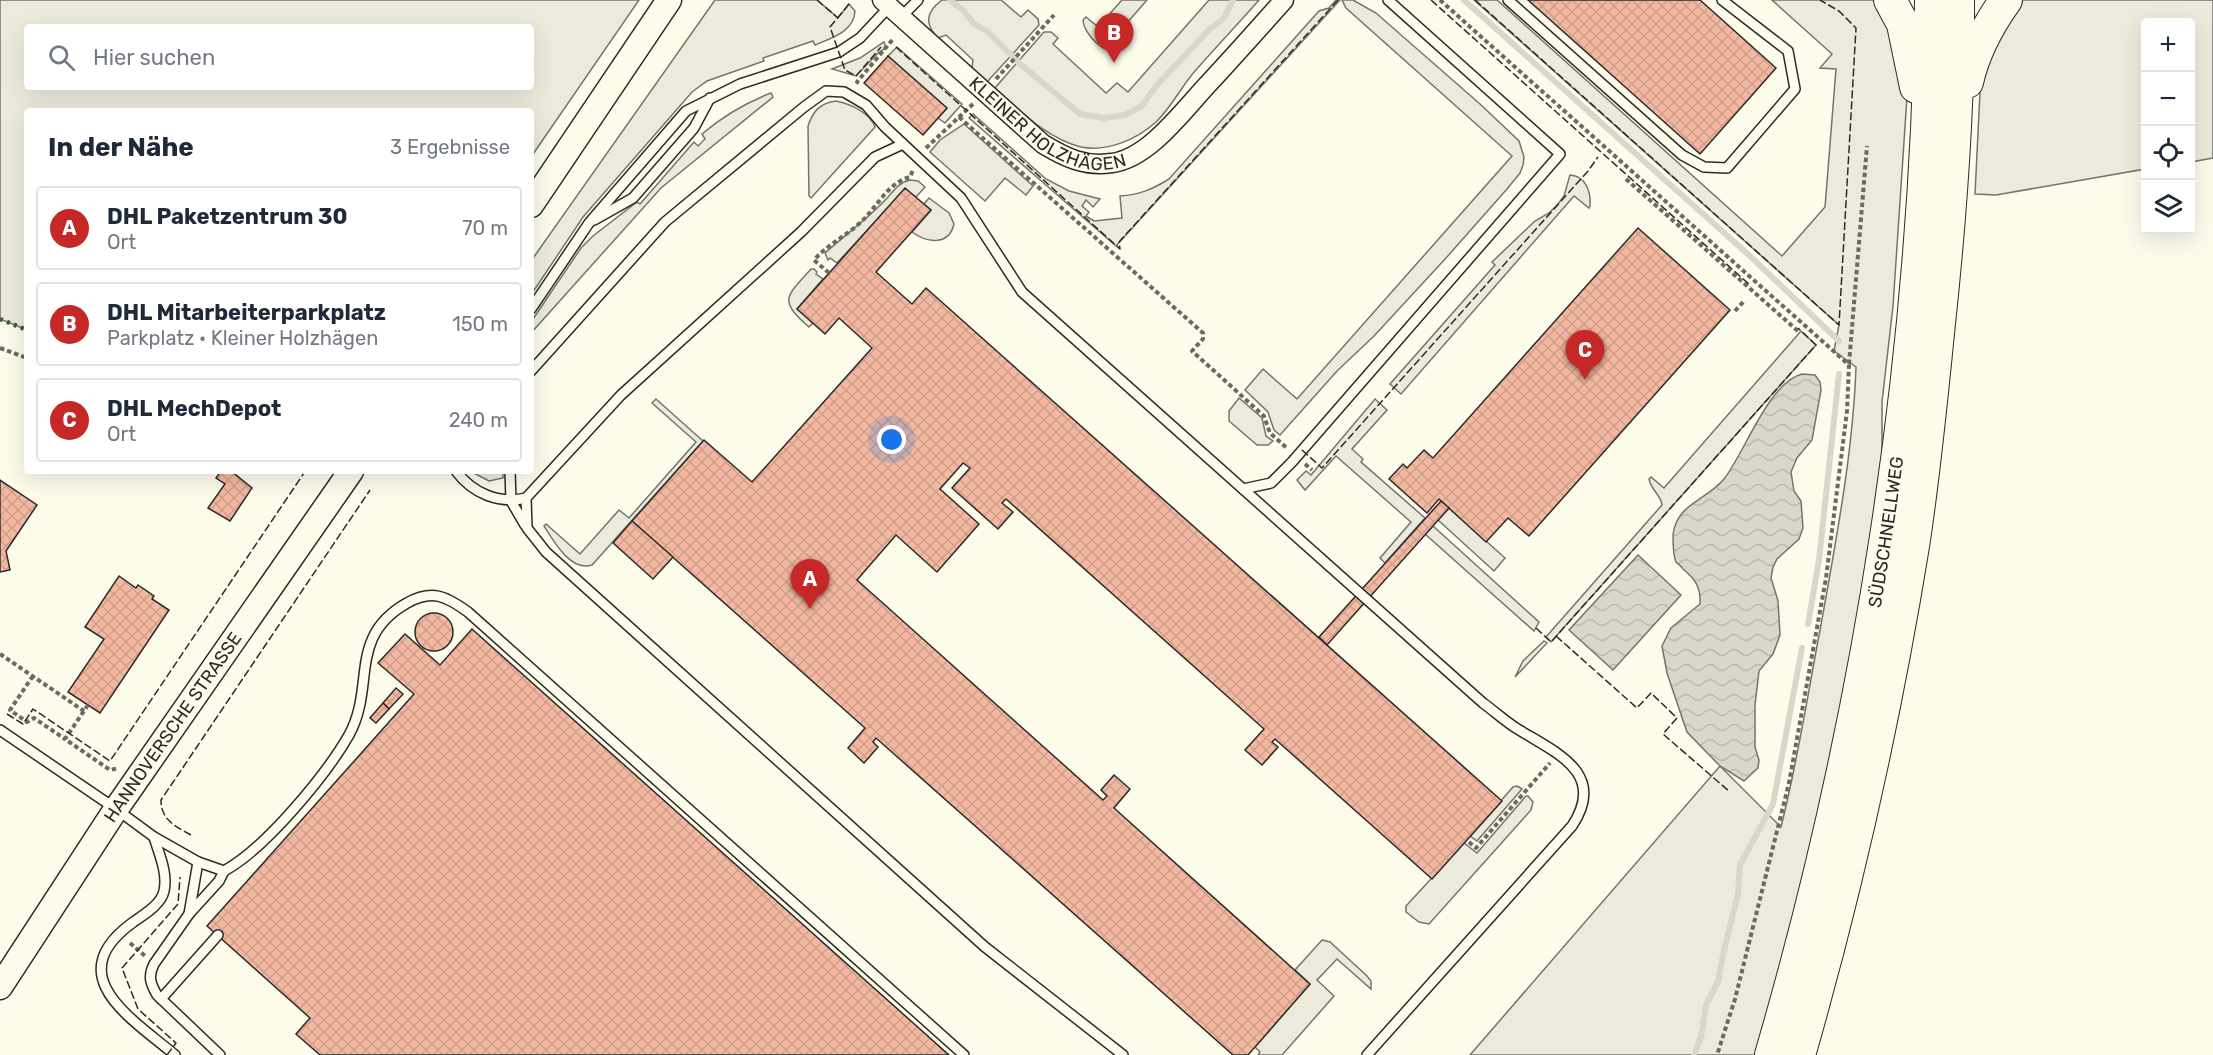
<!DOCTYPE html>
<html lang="de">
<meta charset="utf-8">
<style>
:root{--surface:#fff;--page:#f2f2f3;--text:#1f2937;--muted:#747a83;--line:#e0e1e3;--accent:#c62828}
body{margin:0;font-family:Rubik,sans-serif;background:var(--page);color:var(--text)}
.controls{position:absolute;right:18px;top:18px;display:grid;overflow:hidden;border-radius:6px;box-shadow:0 6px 24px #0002}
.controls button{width:54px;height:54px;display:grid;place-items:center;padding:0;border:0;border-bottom:2px solid var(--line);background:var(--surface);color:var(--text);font:30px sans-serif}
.you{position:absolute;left:892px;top:440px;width:21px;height:21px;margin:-15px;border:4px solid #fff;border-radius:50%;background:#1a73e8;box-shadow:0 0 0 9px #1a73e833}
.badge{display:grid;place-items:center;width:39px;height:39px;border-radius:50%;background:var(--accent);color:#fff;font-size:20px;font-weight:700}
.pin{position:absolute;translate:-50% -50px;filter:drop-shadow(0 2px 3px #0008)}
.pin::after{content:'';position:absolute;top:32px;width:21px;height:18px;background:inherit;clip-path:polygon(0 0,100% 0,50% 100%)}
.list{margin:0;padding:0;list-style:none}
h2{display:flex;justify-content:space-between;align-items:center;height:78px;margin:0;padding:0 24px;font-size:26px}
h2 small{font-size:20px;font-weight:400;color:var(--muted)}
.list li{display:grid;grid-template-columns:39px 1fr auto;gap:18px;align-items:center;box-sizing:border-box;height:84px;margin:0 12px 12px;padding:0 12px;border:2px solid var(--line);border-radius:6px}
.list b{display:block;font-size:22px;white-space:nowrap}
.list p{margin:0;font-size:20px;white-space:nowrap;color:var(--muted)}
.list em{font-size:20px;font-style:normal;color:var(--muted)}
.icon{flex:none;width:33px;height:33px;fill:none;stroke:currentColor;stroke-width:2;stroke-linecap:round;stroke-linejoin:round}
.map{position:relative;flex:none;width:2213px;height:1055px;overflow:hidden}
.search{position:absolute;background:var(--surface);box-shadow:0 6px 24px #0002;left:24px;top:24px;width:510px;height:66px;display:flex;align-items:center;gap:15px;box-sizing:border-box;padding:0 21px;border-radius:6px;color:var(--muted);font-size:22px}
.panel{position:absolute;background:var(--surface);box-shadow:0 6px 24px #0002;left:24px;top:108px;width:510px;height:366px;border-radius:6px}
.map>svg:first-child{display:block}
.grass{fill:#ecebdb;stroke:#74746e;stroke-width:1.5;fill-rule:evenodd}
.water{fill:url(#water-waves);stroke:#74746e;stroke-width:1.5}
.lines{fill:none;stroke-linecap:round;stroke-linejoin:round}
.stream{stroke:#d8d7c9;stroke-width:6}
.building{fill:url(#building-cross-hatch);stroke:#2b2b2b;stroke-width:1.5}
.lane-casing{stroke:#2b2b2b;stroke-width:12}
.street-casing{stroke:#2b2b2b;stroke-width:21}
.secondary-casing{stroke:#2b2b2b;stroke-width:27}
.highway-casing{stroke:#2b2b2b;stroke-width:34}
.path{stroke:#6a6964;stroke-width:4;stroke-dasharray:4.5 3;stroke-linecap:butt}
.lane{stroke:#fdfbea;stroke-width:9}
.street{stroke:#fdfbea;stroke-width:18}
.secondary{stroke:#fdfbea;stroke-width:24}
.highway{stroke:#fdfbea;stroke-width:32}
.hedge{stroke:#34623c;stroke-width:4.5;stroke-dasharray:3 4.5;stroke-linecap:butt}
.fence{stroke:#2b2b2b;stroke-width:1.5;stroke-dasharray:8 3;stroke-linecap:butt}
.labels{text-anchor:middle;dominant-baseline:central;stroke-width:4.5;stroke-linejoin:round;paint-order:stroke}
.street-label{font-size:18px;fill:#2b2b2b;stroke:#fdfbea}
</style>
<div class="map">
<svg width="2213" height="1055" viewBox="0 0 2213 1055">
<defs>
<pattern id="water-waves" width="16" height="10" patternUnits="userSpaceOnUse" patternTransform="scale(1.5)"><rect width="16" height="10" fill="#d8d7c9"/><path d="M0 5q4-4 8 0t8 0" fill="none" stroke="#bab9ad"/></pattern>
<pattern id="building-cross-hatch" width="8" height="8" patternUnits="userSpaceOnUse" patternTransform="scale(1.5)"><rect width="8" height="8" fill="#f2b8a0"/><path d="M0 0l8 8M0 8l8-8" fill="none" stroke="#d09e8a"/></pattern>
</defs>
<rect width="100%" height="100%" fill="#fdfbea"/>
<!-- grass -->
<g class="grass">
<path d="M0 0H639L531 157V111H27V330L0 319ZM27 27H531V87H27Z"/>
<path d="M715 0H817L838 18 849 4 855 11C854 32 831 38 815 45L813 41 763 58 764 61 707 81 692 92 583 217 531 295V261Z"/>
<path d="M942 0H1001L1021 17 1028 10 1038 19 1039 25 987 82 972 68 973 60 946 35 938 38C924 24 926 12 942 0Z"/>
<path d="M1122 0H1147L1112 40 1122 50C1106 57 1084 35 1083 20L1086 17 1098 27Z"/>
<path d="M1209 0H1259C1238 24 1216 47 1195 71 1181 87 1171 108 1156 122 1136 140 1107 152 1081 147 1048 139 1019 110 994 89L1044 32H1051L1058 38 1053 44 1106 93 1117 83 1128 92Z"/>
<path d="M1336 0H1340L1116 246 969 118 973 114 1046 179 1069 191 1100 199 1093 207 1086 200 1082 206 1089 212 1086 216 1094 221 1122 218 1120 196C1139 195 1153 189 1169 179L1319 11 1329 8Z"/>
<polygon points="1342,0 1353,0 1376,13 1480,104 1519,141 1524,157 1523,165 1520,173 1507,189 1446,258 1374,336 1337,371 1280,435 1274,430 1268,412 1245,390 1263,369 1297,399 1512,156 1346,8"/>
<path d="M1474 0H1497L1782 256 1825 207 1836 69 1820 68 1832 54 1772 0H1878L1896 27 1907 97 1893 306 1882 402V467L1876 515 1825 795 1759 1055H1470L1720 766 1781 827C1798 760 1808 692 1821 625 1836 540 1853 453 1856 367L1834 351 1839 325Z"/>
<polygon points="2021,0 2213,0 2213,158 2191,162 2190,22 2146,22 2145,169 1996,195 1975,194 1981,72"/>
<polygon points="884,42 886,48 878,53 856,76 832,69 860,58"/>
<polygon points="897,47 962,104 945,123 938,118 947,108 888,56"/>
<path d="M771 93 773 97 661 188 531 333V322L581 248 593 236 637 202 640 204 694 142 698 146 705 139 702 134C723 116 745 103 771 93Z"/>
<path d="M836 101C851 104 870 113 875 127L811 198 809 196 808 126C813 111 820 103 836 101Z"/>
<polygon points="964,124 1033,186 1026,195 1005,178 985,201 930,152 940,140"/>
<path d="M1570 175C1586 176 1591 192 1590 206L1589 208 1574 196 1401 394 1390 384 1495 265 1492 262 1535 221 1549 213 1558 204 1564 196Z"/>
<path d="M910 180 918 181 925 187 916 197 905 189 837 263 830 258 828 260 825 253C846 234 869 218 888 197 894 190 900 182 910 180Z"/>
<path d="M929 198 949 213 954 224C949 246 927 243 912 232L931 210 924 204Z"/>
<path d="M811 269H814L817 272 816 274 823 279 797 309 813 323 809 327C778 300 786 297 811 269Z"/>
<path d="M1801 331 1816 345 1551 642 1546 637 1662 505C1661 495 1651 490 1649 479L1651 477 1664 488Z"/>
<polygon points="1239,398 1262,418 1266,436 1273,441 1268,445 1257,445 1229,421 1229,411"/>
<path d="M656 399 703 441 592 565C571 572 554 542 544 526L546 524 580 554 619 510 629 518 696 442 652 403Z"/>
<polygon points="1375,399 1387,410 1352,449 1363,459 1361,462 1425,518 1385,563 1380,558 1411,522 1336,456 1305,490 1297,480 1306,471 1311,475"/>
<polygon points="470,471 503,471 503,478 489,481"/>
<polygon points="1449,508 1505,558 1494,571 1438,520"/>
<polygon points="1433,526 1539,622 1534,631 1425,534"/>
<polygon points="1544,641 1547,643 1515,677 1523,661"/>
<polygon points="1517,786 1522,789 1477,841 1470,836 1513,787"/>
<polygon points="1526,796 1528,796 1533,802 1531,810 1429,924 1419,922 1406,912 1406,906 1464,843 1477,853"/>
<polygon points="1322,940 1330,942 1367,976 1371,981 1371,989 1337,959 1317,980 1334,996 1282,1055 1258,1055 1260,1052 1255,1047 1310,984 1295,970"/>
</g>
<!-- water -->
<g class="water">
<path d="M1802 374 1815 375 1820 382 1821 390 1812 440 1797 458 1791 472 1794 491 1801 501 1803 528 1799 539 1777 559 1773 567 1771 578 1778 601 1780 635 1773 654 1759 671 1755 705V747L1759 760 1758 768 1744 781 1720 766 1687 732 1667 673 1662 646 1671 628 1700 604C1701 587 1695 579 1683 569 1683 568 1677 563 1676 562 1673 555 1673 542 1673 535 1676 504 1707 500 1724 479 1744 454 1769 382 1802 374Z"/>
<polygon points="1638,555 1681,595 1613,670 1569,630"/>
</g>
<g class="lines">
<!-- stream -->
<g class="stream">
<polyline points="950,0 963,10 973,23 988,32 1019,63 1080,114 1104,118 1125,115 1142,106 1156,86 1209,30 1224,18 1233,0"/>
<polyline points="1464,0 1750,256 1839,341"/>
<polyline points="1808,624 1819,560 1839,374"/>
<polyline points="1694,1055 1701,1037 1706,1005 1718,982 1723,955 1738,893 1740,865 1773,804 1802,648"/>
</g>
</g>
<!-- building -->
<g class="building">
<polygon points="1528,0 1700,0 1776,68 1700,154"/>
<polygon points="888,56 947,108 923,135 864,83"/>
<polygon points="905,188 931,210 876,272 912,304 926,288 1502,801 1432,879 1275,739 1272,742 1278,747 1262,765 1245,750 1264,729 1006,499 1002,503 1013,512 998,529 952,488 970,468 963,463 940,489 979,524 937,572 896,535 857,580 1103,800 1107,796 1101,790 1114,775 1130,789 1114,808 1310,984 1248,1055 1233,1055 876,738 873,742 878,747 864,763 848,748 865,728 632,521 704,440 752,482 872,348 839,318 825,334 797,309"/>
<polygon points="1638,228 1730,310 1529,536 1508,518 1486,542 1439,499 1427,513 1389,479 1403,464 1407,468 1424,450 1433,458"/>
<polygon points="221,471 231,471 252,488 230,521 208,508 225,484 216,478"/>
<polygon points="0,480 37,505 6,551 10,570 0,572"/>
<polygon points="1441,501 1449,508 1327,645 1319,637"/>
<polygon points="632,521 673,557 653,579 613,543"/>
<polygon points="119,576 136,588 138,585 154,596 152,599 169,610 100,713 68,692 104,639 85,627"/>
<circle cx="434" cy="632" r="19"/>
<polygon points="472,629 949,1055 320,1055 296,1034 310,1018 207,926 414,694 378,663 405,634 440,665"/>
<polygon points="396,688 403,694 389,709 383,703"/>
<polygon points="383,703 389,709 376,723 370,718"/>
</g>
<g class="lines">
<defs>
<g id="lane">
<polyline points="1508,0 1682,155 1704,167 1727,168 1795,89 1788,51 1722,0"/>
<polyline points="901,17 918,0"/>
<polyline points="903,144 875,157 801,232 621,395 526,498 527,528 546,552 985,947 1123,1055"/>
<polyline points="594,220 633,198 694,128 710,98"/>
<polyline points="531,309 589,223 686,111 740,84 839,52 860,38 889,7"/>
<path d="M531 371 665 222 804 107 826 91 844 92 866 105 885 127 961 198 1022 292 1483 703C1494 711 1505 721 1516 728 1554 752 1608 772 1572 826L1367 1055"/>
<path d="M456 471C473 494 499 504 526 498"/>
<polyline points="510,471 511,501 525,525"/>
<polyline points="1243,489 1271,483 1292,462 1560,154 1388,0"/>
<path d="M0 730 116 809 154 837 198 862 224 871C265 849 326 775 349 735 376 686 347 637 407 603 432 589 446 596 468 612L964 1055"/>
<path d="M154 837C159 854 168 873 164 891 161 905 143 915 132 923 60 976 131 1018 175 1055"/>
<polyline points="198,862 189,914 219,881 224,871"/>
<path d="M189 914 154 964C148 976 150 983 157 995L220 1055"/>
<polyline points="161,999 218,935"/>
</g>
<g id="street">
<path id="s1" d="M882 0 1043 144C1066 158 1085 167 1112 163 1150 158 1185 108 1210 82 1235 55 1260 27 1284 0"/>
</g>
<g id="secondary">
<polyline points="531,205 669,0"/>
<path id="s2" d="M0 987 116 809 351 471"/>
</g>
<g id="highway">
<polyline points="1890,0 1903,24 1916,87"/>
<path d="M1967 82C1974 51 1988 25 2006 0"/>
<path id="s3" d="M1771 1055C1871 713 1926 356 1931 0"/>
<path d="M1799 1055C1847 888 1885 718 1913 546 1924 475 1931 404 1938 333 1950 222 1959 111 1958 0"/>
</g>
</defs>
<!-- lane casing -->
<use href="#lane" class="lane-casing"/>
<!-- street casing -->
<use href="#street" class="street-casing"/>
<!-- secondary casing -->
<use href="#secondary" class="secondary-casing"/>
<!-- highway casing -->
<use href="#highway" class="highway-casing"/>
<!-- path -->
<g class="path">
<polyline points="1440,0 1849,365 1847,411 1826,578 1789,783 1735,999 1717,1055"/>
<polyline points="996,79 1054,15"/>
<polyline points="859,83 857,82 894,38"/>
<polyline points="959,117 1203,333 1203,339 1192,351 1264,416 1270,433 1288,449"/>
<polyline points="926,148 973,104"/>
<polyline points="1626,179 1799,332"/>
<path d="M829 273 814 260C829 243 850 234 865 218 879 203 890 182 910 177L913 170"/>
<polyline points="1735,311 1745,300"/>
<polyline points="0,348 27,358"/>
<polyline points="1849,364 1867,146"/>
<polyline points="1305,464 1312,470"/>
<polyline points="0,654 84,711"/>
<polyline points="33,676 10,710 27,722 34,718 65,739"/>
<polyline points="88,705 65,739 110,770 119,768"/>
<polyline points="1469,842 1476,848 1550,763"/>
<polyline points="130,943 145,956"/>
</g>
<!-- lane -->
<use href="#lane" class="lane"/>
<!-- street -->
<use href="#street" class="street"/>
<!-- secondary -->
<use href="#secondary" class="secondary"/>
<!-- highway -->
<use href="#highway" class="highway"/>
<!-- hedge -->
<polyline class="hedge" points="0,319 27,330"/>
<!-- fence -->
<g class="fence">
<polyline points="817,0 838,18"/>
<polyline points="1431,0 1751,286"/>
<polyline points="1475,0 1839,325 1856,28 1839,11 1820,0"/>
<polyline points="849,4 830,27 845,70 856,76 881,47"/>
<polyline points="896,47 1120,249 1119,242 1338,0"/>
<polyline points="1302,450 1322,468 1588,171 1598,157"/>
<polyline points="1536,628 1551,642 1816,345 1798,328"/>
<polyline points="1556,636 1637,708 1651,693 1677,718 1663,734 1730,792"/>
<polyline points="7,714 23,724 33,709 110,761 304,473 298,471"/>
<path d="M191 835C175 826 161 820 161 800L370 490"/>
<polyline points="167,1055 176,1043 138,1009 122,968 178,904 180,877"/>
</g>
</g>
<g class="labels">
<!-- street labels -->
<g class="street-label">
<text stroke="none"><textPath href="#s1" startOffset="212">KLEINER HOLZHÄGEN</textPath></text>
<text stroke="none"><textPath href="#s3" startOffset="536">SÜDSCHNELLWEG</textPath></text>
<text stroke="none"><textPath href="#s2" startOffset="312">HANNOVERSCHE STRASSE</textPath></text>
</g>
</g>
</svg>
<div class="controls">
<button>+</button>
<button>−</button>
<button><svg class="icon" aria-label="locate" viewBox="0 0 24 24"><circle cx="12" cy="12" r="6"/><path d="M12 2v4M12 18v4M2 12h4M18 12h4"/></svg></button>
<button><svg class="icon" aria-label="layers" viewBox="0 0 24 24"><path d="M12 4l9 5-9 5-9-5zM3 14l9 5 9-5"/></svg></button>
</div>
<div class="you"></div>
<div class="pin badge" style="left:810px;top:609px">A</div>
<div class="pin badge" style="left:1114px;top:63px">B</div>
<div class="pin badge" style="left:1585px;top:380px">C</div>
<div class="search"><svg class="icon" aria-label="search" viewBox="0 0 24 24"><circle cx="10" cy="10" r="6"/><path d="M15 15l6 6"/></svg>Hier suchen</div>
<section class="panel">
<h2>In der Nähe<small>3 Ergebnisse</small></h2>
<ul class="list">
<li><span class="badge">A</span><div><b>DHL Paketzentrum 30</b><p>Ort</p></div><em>70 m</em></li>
<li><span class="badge">B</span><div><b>DHL Mitarbeiterparkplatz</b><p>Parkplatz · Kleiner Holzhägen</p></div><em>150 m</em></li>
<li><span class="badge">C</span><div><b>DHL MechDepot</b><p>Ort</p></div><em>240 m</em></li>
</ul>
</section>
</div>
